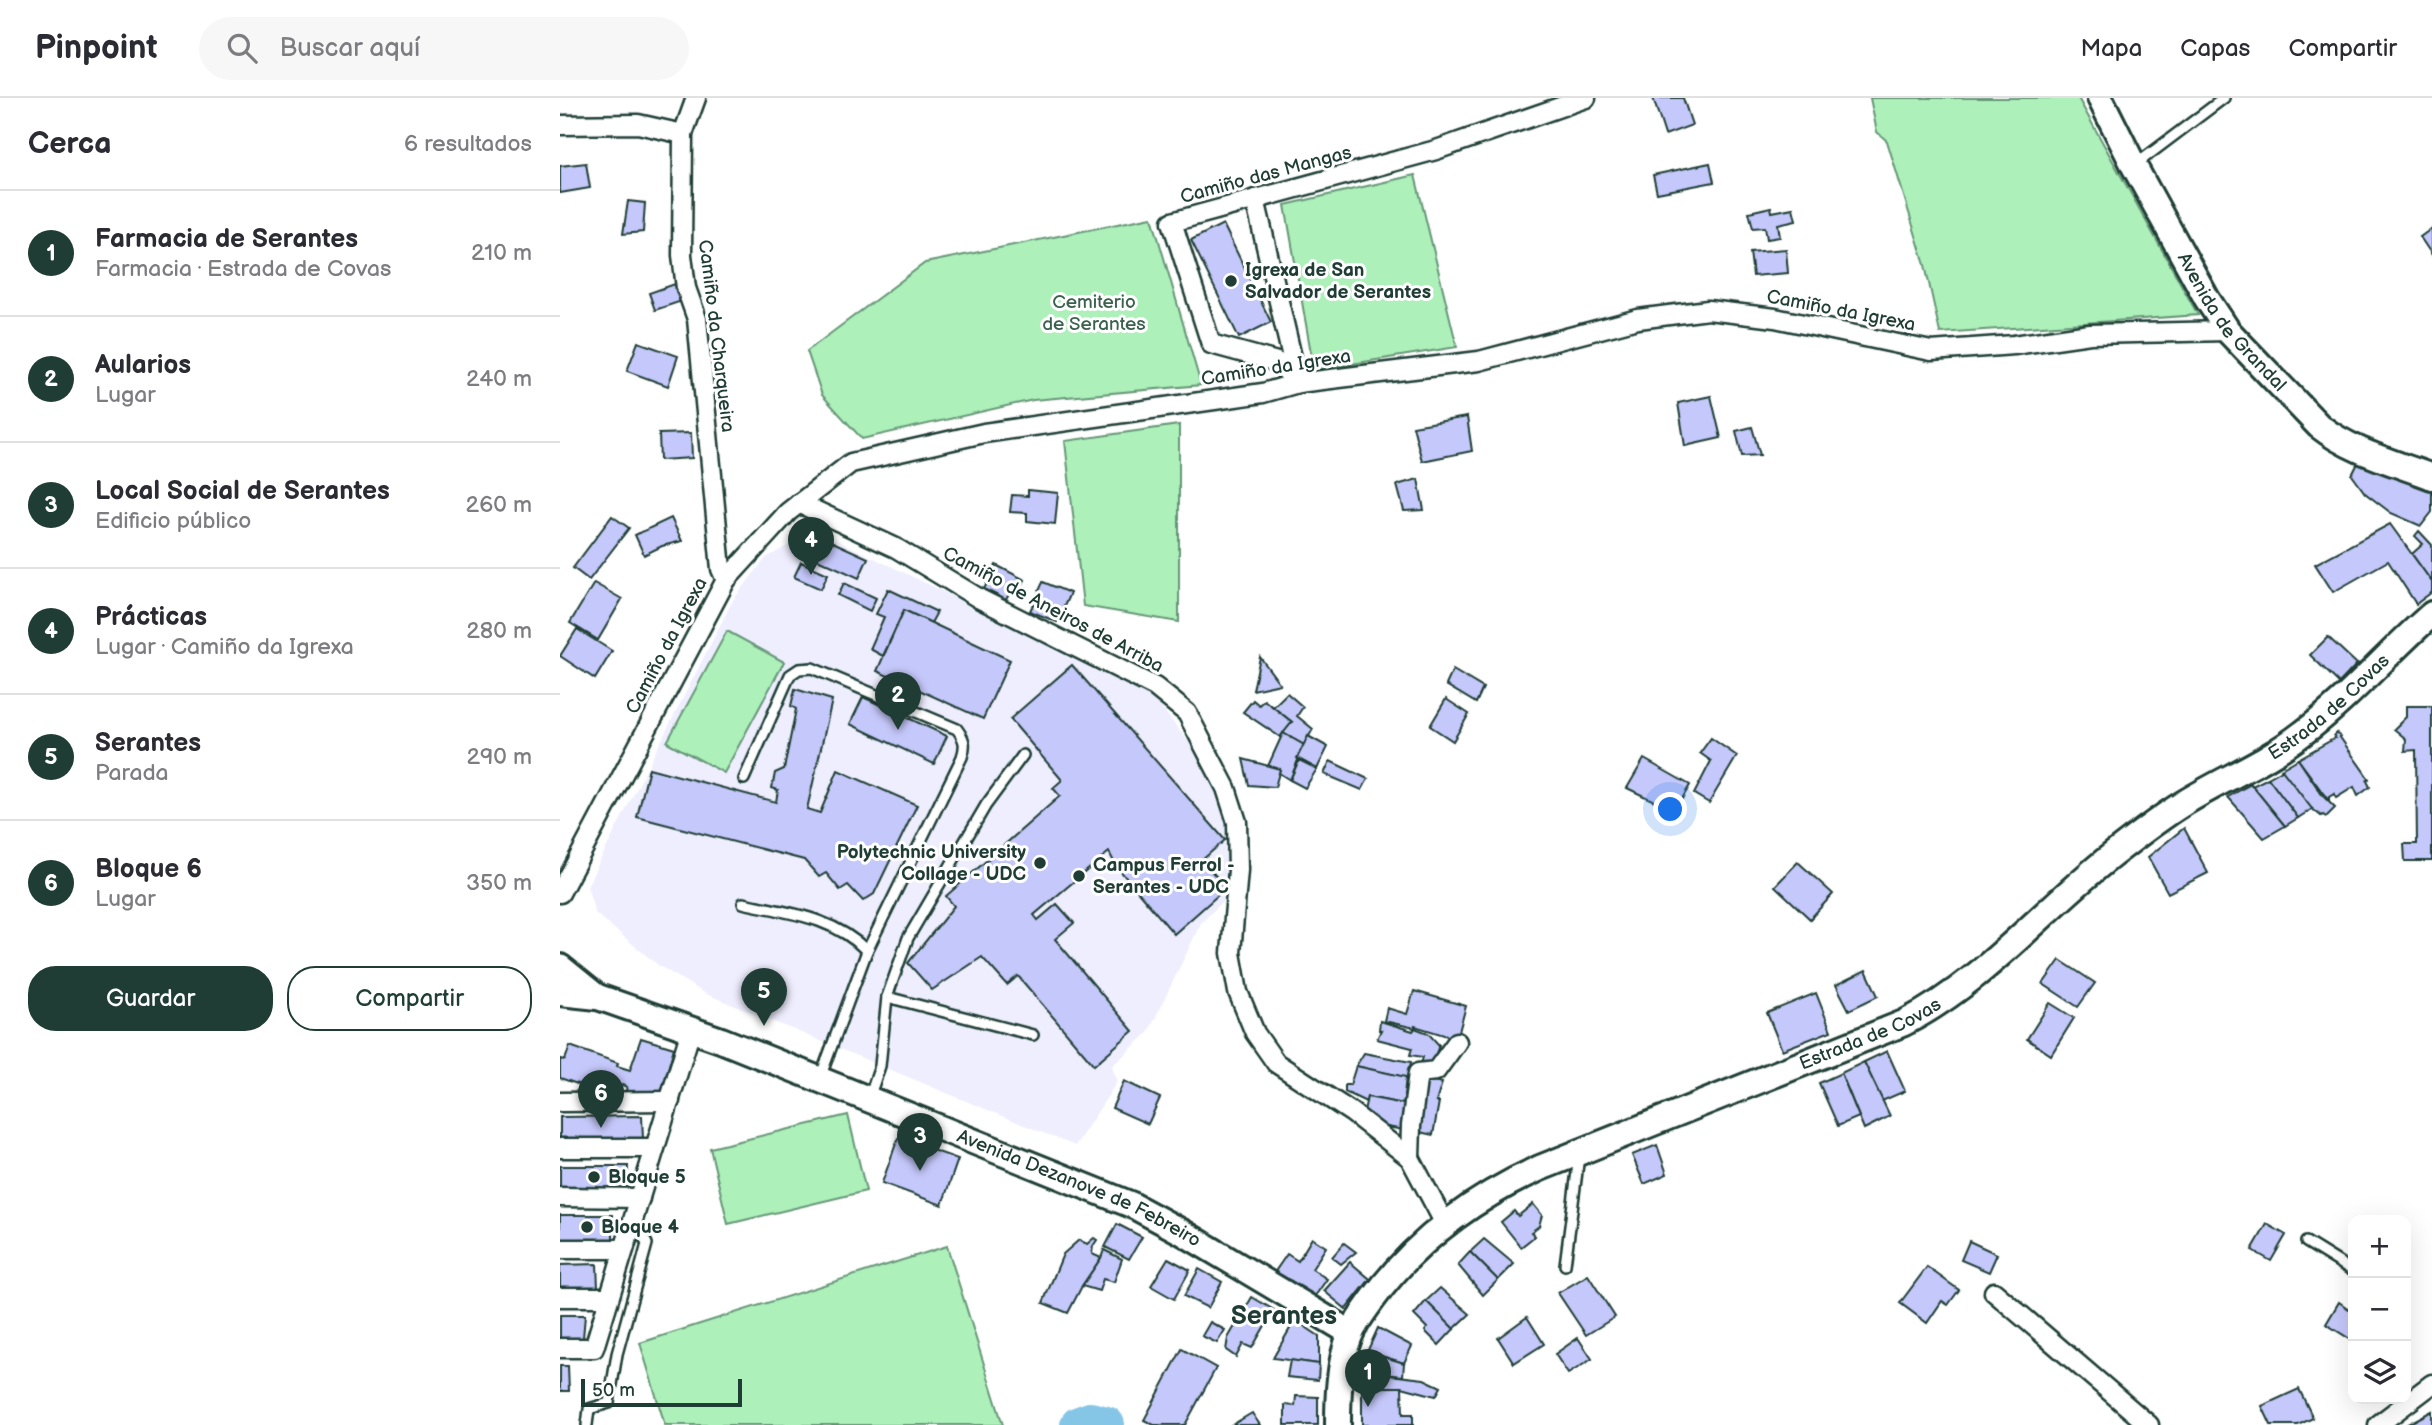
<!DOCTYPE html>
<html lang="es">
<meta charset="utf-8">
<style>
:root{--surface:#fff;--page:#f7f7f7;--text:#2b2b33;--muted:#7c7c81;--line:#e1e1e2;--accent:#1f3d34}
body{margin:0;font-family:"Balsamiq Sans",sans-serif;background:var(--page);color:var(--text)}
.controls{position:absolute;right:21px;bottom:21px;display:grid;overflow:hidden;border-radius:14px;box-shadow:0 7px 28px #0002}
.controls button{width:63px;height:63px;display:grid;place-items:center;padding:0;border:0;border-bottom:2px solid var(--line);background:var(--surface);color:var(--text);font:35px sans-serif}
.scale{position:absolute;left:21px;bottom:18px;width:161px;box-sizing:border-box;padding-left:7px;border:4px solid #1f3d34;border-top:0;font-size:19px;line-height:24px;white-space:nowrap;color:#1f3d34;-webkit-text-stroke:5px #fff;paint-order:stroke}
.you{position:absolute;left:1111px;top:712px;width:24px;height:24px;margin:-18px;border:5px solid #fff;border-radius:50%;background:#1a73e8;box-shadow:0 0 0 10px #1a73e833}
.badge{display:grid;place-items:center;width:46px;height:46px;border-radius:50%;background:var(--accent);color:#fff;font-size:23px;font-weight:700}
.pin{position:absolute;translate:-50% -58px;filter:drop-shadow(0 2px 4px #0008)}
.pin::after{content:'';position:absolute;top:37px;width:24px;height:21px;background:inherit;clip-path:polygon(0 0,100% 0,50% 100%)}
.list{margin:0;padding:0;list-style:none}
h2{display:flex;justify-content:space-between;align-items:center;height:91px;margin:0;padding:0 28px;font-size:30px}
h2 small{font-size:23px;font-weight:400;color:var(--muted)}
.list li{display:grid;grid-template-columns:46px 1fr auto;gap:21px;align-items:center;box-sizing:border-box;height:126px;padding:0 28px;border-top:2px solid var(--line)}
.list b{display:block;font-size:26px;white-space:nowrap}
.list p{margin:0;font-size:23px;white-space:nowrap;color:var(--muted)}
.list em{font-size:23px;font-style:normal;color:var(--muted)}
.actions{display:flex;gap:14px;padding:21px 28px}
.actions a{flex:1;padding:16px 0;border:2px solid var(--accent);border-radius:28px;text-align:center;font-size:24px;color:var(--accent)}
.actions .main{background:var(--accent);color:#fff}
.icon{flex:none;width:38px;height:38px;fill:none;stroke:currentColor;stroke-width:2;stroke-linecap:round;stroke-linejoin:round}
.map{position:relative;flex:none;width:1872px;height:1327px;overflow:hidden}
header{display:flex;align-items:center;gap:42px;box-sizing:border-box;height:98px;padding:0 35px;background:var(--surface);border-bottom:2px solid var(--line)}
header strong{font-size:33px}
nav{display:flex;gap:38px;margin-inline-start:auto;font-size:24px}
.search{width:490px;height:63px;background:var(--page);display:flex;align-items:center;gap:18px;box-sizing:border-box;padding:0 24px;border-radius:38px;color:var(--muted);font-size:26px}
main{display:flex}
aside{flex:1;background:var(--surface)}
.map>svg:first-child{display:block}
.built{fill:#eeeefe}
.green{fill:#adf0ba;stroke:#669677;stroke-width:2}
.lines{fill:none;stroke-linecap:round;stroke-linejoin:round}
.river{stroke:#85c6e6;stroke-width:38}
.building{fill:#c5c8fa;stroke:#1f3d34;stroke-width:2}
.lane-casing{stroke:#1f3d34;stroke-width:14}
.street-casing{stroke:#1f3d34;stroke-width:23}
.secondary-casing{stroke:#1f3d34;stroke-width:30}
.lane{stroke:#fff;stroke-width:9}
.street{stroke:#fff;stroke-width:18}
.secondary{stroke:#fff;stroke-width:24}
.poi-dot{fill:#1f3d34;stroke:#fff;stroke-width:2.5}
.labels{text-anchor:middle;dominant-baseline:central;stroke-width:6;stroke-linejoin:round;paint-order:stroke}
.street-label{font-size:19px;fill:#1f3d34;stroke:#fff}
.poi-label{font-size:19px;font-weight:bold;fill:#1f3d34;stroke:#fff;text-anchor:start}
.park-label{font-size:19px;fill:#3b614f;stroke:#fff}
.district-label{font-size:26px;font-weight:bold;fill:#1f3d34;stroke:#fff}
</style>
<header>
<strong>Pinpoint</strong>
<div class="search"><svg class="icon" aria-label="search" viewBox="0 0 24 24"><circle cx="10" cy="10" r="6"/><path d="M15 15l6 6"/></svg>Buscar aquí</div>
<nav><a>Mapa</a><a>Capas</a><a>Compartir</a></nav>
</header>
<main>
<aside>
<h2>Cerca<small>6 resultados</small></h2>
<ul class="list">
<li><span class="badge">1</span><div><b>Farmacia de Serantes</b><p>Farmacia · Estrada de Covas</p></div><em>210 m</em></li>
<li><span class="badge">2</span><div><b>Aularios</b><p>Lugar</p></div><em>240 m</em></li>
<li><span class="badge">3</span><div><b>Local Social de Serantes</b><p>Edificio público</p></div><em>260 m</em></li>
<li><span class="badge">4</span><div><b>Prácticas</b><p>Lugar · Camiño da Igrexa</p></div><em>280 m</em></li>
<li><span class="badge">5</span><div><b>Serantes</b><p>Parada</p></div><em>290 m</em></li>
<li><span class="badge">6</span><div><b>Bloque 6</b><p>Lugar</p></div><em>350 m</em></li>
</ul>
<div class="actions"><a class="main">Guardar</a><a>Compartir</a></div>
</aside>
<div class="map">
<svg width="1872" height="1327" viewBox="0 0 1872 1327">
<rect width="100%" height="100%" fill="#fff"/>
<filter id="ink" filterUnits="userSpaceOnUse"><feTurbulence type="fractalNoise" baseFrequency=".0143" numOctaves="2"/><feDisplacementMap in="SourceGraphic" scale="14" xChannelSelector="R" yChannelSelector="G"/><feConvolveMatrix kernelMatrix="1 2 1 2 8 2 1 2 1" color-interpolation-filters="sRGB"/></filter>
<g filter="url(#ink)">
<!-- built -->
<polygon class="built" points="256,432 588,593 647,667 669,718 666,800 641,825 588,935 552,968 557,984 515,1048 144,895 98,867 35,815 27,788 173,502 206,460"/>
<!-- green -->
<g class="green">
<polygon points="1310,0 1518,0 1638,217 1380,235 1365,167 1327,43 1317,34"/>
<polygon points="855,77 897,249 754,272 725,107"/>
<polygon points="592,119 641,287 473,302 302,341 262,297 247,253 365,165"/>
<polygon points="619,327 619,524 523,508 505,343"/>
<polygon points="167,533 224,564 164,675 107,644"/>
<polygon points="288,1017 306,1093 168,1126 150,1050"/>
<polygon points="387,1148 443,1327 105,1327 80,1245"/>
</g>
<g class="lines">
<!-- river -->
<polyline class="river" points="519,1327 530,1323 546,1327"/>
</g>
<!-- building -->
<g class="building">
<polygon points="1093,0 1123,0 1132,27 1105,37"/>
<polygon points="26,65 30,90 0,95 0,68"/>
<polygon points="1150,65 1154,84 1097,95 1093,77"/>
<polygon points="68,103 85,105 83,134 63,136"/>
<polygon points="1211,109 1212,114 1233,110 1236,122 1218,126 1220,139 1207,141 1205,129 1193,130 1189,114"/>
<polygon points="663,126 711,224 679,240 631,142"/>
<polygon points="1871,131 1872,132 1872,157 1860,139"/>
<polygon points="1226,151 1228,175 1193,178 1190,154"/>
<polygon points="115,186 122,203 95,212 89,195"/>
<polygon points="78,244 118,258 108,288 67,273"/>
<polygon points="1151,298 1161,340 1125,348 1118,305"/>
<polygon points="907,319 912,353 862,363 853,328"/>
<polygon points="1192,329 1200,357 1182,358 1176,333"/>
<polygon points="131,335 132,360 100,362 99,336"/>
<polygon points="1799,363 1872,389 1872,414 1861,428 1831,415 1805,395 1792,377"/>
<polygon points="858,381 864,412 844,413 837,387"/>
<polygon points="468,392 498,395 495,426 467,423 467,415 450,414 452,397 468,398"/>
<polygon points="52,418 69,430 29,482 13,470"/>
<polygon points="111,420 122,443 102,448 84,457 75,437"/>
<polygon points="1830,426 1872,484 1872,494 1856,506 1828,463 1773,494 1755,466"/>
<polygon points="1859,433 1872,447 1872,484 1852,456 1863,446 1855,438"/>
<polygon points="253,435 308,460 299,480 244,455"/>
<polygon points="241,464 268,476 261,491 234,479"/>
<polygon points="436,467 465,482 459,493 452,490 446,502 424,491"/>
<polygon points="483,484 510,495 497,524 470,513"/>
<polygon points="34,485 62,501 38,542 10,525"/>
<polygon points="284,485 316,500 310,513 278,497"/>
<polygon points="328,491 377,514 371,525 344,512 323,558 310,551 324,519 316,516"/>
<polygon points="344,512 450,562 423,621 317,573"/>
<polygon points="17,531 52,553 35,581 0,558"/>
<polygon points="1768,539 1797,566 1779,585 1750,557"/>
<polygon points="700,559 720,586 693,592"/>
<polygon points="512,567 665,742 642,762 666,790 614,836 556,768 549,754 474,817 478,822 497,806 514,825 495,841 573,933 534,967 458,878 447,887 422,859 372,892 348,865 394,808 386,798 500,698 493,690 502,682 450,621"/>
<polygon points="893,572 923,590 916,605 886,587"/>
<polygon points="235,591 272,602 247,711 260,715 278,672 357,707 314,796 303,803 288,787 280,792 266,775 259,779 244,762 77,719 89,670 216,704 218,692 212,690 215,675 224,671 236,611 231,608"/>
<polygon points="727,595 743,609 737,618 753,631 744,647 723,635 732,624 713,609"/>
<polygon points="303,599 387,638 374,666 290,626"/>
<polygon points="886,601 909,616 893,643 870,628"/>
<polygon points="693,602 699,607 704,602 732,624 720,639 683,614"/>
<polygon points="1846,608 1872,608 1872,763 1845,763 1844,746 1857,746 1856,652 1845,653 1846,641 1834,631 1846,619"/>
<polygon points="723,635 744,647 730,682 719,675 720,671 708,668"/>
<polygon points="1777,635 1809,681 1807,683 1810,689 1798,698 1794,689 1776,700 1774,696 1769,699 1769,703 1738,661 1775,640 1774,638"/>
<polygon points="748,638 768,649 757,671 737,660"/>
<polygon points="1151,640 1177,658 1149,705 1134,696 1151,663 1140,655"/>
<polygon points="683,661 720,671 715,689 689,687"/>
<polygon points="1084,661 1130,687 1115,713 1067,690"/>
<polygon points="1738,661 1763,698 1775,710 1766,719 1763,717 1761,718 1750,709 1721,671"/>
<polygon points="739,662 757,671 745,690 730,682"/>
<polygon points="770,663 808,681 802,692 764,676"/>
<polygon points="1722,672 1752,711 1738,720 1708,680"/>
<polygon points="1708,680 1738,720 1725,728 1692,688"/>
<polygon points="1691,686 1725,728 1704,740 1668,699"/>
<polygon points="1624,730 1648,775 1608,795 1588,759"/>
<polygon points="1238,764 1273,796 1250,821 1215,788"/>
<polygon points="1500,862 1535,885 1518,909 1483,886"/>
<polygon points="1306,872 1318,898 1289,912 1276,887"/>
<polygon points="854,893 906,908 897,941 855,928 855,930 824,923 827,910 847,916"/>
<polygon points="1256,895 1271,933 1222,952 1207,915"/>
<polygon points="1490,905 1514,920 1491,957 1467,941"/>
<polygon points="820,923 853,933 855,930 868,935 879,947 872,967 861,966 863,959 850,957 852,950 817,941 821,932 819,932"/>
<polygon points="81,940 114,950 101,995 65,995 67,989 62,987 60,994 48,991 46,996 0,980 0,961 5,962 10,948 58,965 57,968 70,972"/>
<polygon points="1327,953 1345,993 1322,1003 1304,964"/>
<polygon points="804,955 851,964 848,980 796,968"/>
<polygon points="1304,964 1330,1018 1304,1031 1281,975"/>
<polygon points="796,968 846,979 844,997 851,999 849,1007 807,999 806,1004 785,994 785,987 790,987"/>
<polygon points="1281,975 1299,1019 1278,1028 1259,985"/>
<polygon points="869,982 882,985 876,1004 879,1004 873,1037 855,1033 860,1000"/>
<polygon points="564,983 600,1000 588,1026 552,1010"/>
<polygon points="807,999 849,1007 844,1032 816,1027 803,1018"/>
<polygon points="82,1018 83,1041 0,1043 0,1019"/>
<polygon points="338,1040 398,1061 382,1107 322,1085"/>
<polygon points="1097,1047 1107,1076 1084,1086 1072,1057"/>
<polygon points="0,1068 68,1068 67,1091 0,1091"/>
<polygon points="973,1106 982,1117 979,1128 971,1134 975,1138 961,1149 941,1124 954,1113 958,1118"/>
<rect x="0" y="1117" width="53" height="24"/>
<polygon points="557,1126 582,1139 569,1161 545,1149"/>
<polygon points="1707,1126 1726,1137 1711,1163 1692,1152"/>
<polygon points="534,1140 537,1142 533,1148 532,1156 541,1160 522,1188 508,1215 483,1205 503,1156 519,1142 527,1146"/>
<polygon points="752,1140 766,1149 752,1171 767,1181 753,1201 714,1175 727,1156 738,1163"/>
<polygon points="924,1141 954,1166 938,1182 910,1154"/>
<polygon points="1409,1143 1437,1156 1429,1174 1401,1162"/>
<polygon points="784,1145 796,1154 781,1166 772,1159"/>
<polygon points="544,1152 562,1161 554,1184 543,1181 539,1193 522,1188 541,1160"/>
<polygon points="910,1154 938,1182 923,1197 898,1167"/>
<polygon points="608,1160 630,1172 614,1201 591,1188"/>
<polygon points="790,1164 810,1181 786,1211 764,1193"/>
<polygon points="37,1166 38,1190 0,1191 0,1167"/>
<polygon points="1367,1169 1399,1192 1388,1207 1382,1203 1367,1225 1340,1205"/>
<polygon points="639,1171 662,1184 648,1210 624,1198"/>
<polygon points="1028,1177 1055,1219 1026,1237 998,1195"/>
<polygon points="880,1190 910,1216 894,1231 866,1203"/>
<polygon points="692,1199 714,1212 692,1250 683,1246 676,1259 666,1252 668,1240"/>
<polygon points="866,1203 894,1231 879,1247 865,1233 867,1230 854,1217"/>
<polygon points="1779,1204 1793,1214 1793,1236 1790,1241 1766,1226"/>
<polygon points="0,1217 25,1217 23,1240 0,1240"/>
<polygon points="967,1219 984,1246 954,1265 938,1240"/>
<polygon points="735,1222 759,1238 759,1266 713,1260"/>
<polygon points="650,1224 665,1232 657,1245 642,1238"/>
<polygon points="818,1230 852,1248 844,1265 807,1254"/>
<polygon points="1018,1240 1032,1261 1008,1276 995,1256"/>
<polygon points="622,1251 656,1270 625,1327 594,1327 584,1322"/>
<polygon points="805,1253 844,1265 843,1278 803,1274"/>
<polygon points="730,1262 759,1266 758,1282 727,1279"/>
<polygon points="0,1268 8,1268 9,1293 0,1293"/>
<polygon points="803,1274 864,1281 881,1289 876,1298 842,1289 802,1289"/>
<polygon points="802,1289 842,1289 843,1316 853,1316 853,1327 802,1327"/>
<polygon points="1739,1291 1753,1320 1738,1327 1711,1327 1702,1308"/>
<polygon points="736,1298 758,1299 758,1327 725,1327 725,1307 735,1308"/>
<polygon points="1872,1313 1872,1327 1846,1327"/>
<polygon points="692,1315 700,1327 672,1327"/>
</g>
<g class="lines">
<defs>
<g id="lane">
<polyline points="1575,67 1664,0"/>
<path d="M184 681 230 577 239 571 252 570 397 631C405 642 406 647 402 659L307 853"/>
<path d="M183 805C228 815 274 819 307 853L260 980"/>
<polyline points="327,899 348,840 426,707 463,657"/>
<polyline points="309,1000 320,968 327,899 473,937"/>
<polyline points="1746,1144 1793,1173"/>
<polyline points="1005,1167 1019,1058"/>
<polyline points="27,1327 29,1311 49,1305 57,1256 87,1146 74,1120"/>
</g>
<g id="street">
<polyline points="136,0 123,36 122,157 126,190 137,221 161,471 166,482"/>
<polyline points="0,27 78,26 123,36"/>
<polyline points="695,101 738,285"/>
<polyline points="738,285 717,264 651,246 612,124 876,52 1026,0"/>
<polyline points="239,405 336,450 420,501 595,589 627,615 666,690 677,724 678,772 671,855 678,894 695,935 716,965 791,1014 850,1060 885,1126"/>
<polyline points="0,795 166,482 228,414 291,365 424,335 703,295 738,285 919,263 1078,221 1148,212 1215,220 1371,253 1454,247 1530,236 1668,233"/>
<polyline points="0,1004 110,1003"/>
<polyline points="0,1050 95,1050"/>
<polyline points="850,1060 851,1028 858,975 876,973 897,944"/>
<polyline points="0,1099 80,1100"/>
<polyline points="0,1151 64,1151"/>
<polyline points="1434,1194 1589,1327"/>
<polyline points="0,1199 48,1199"/>
<polyline points="0,1250 34,1250 131,932"/>
<polyline points="1818,1327 1872,1286"/>
</g>
<g id="secondary">
<path id="s1" d="M1540 0 1574 68 1647 201 1668 233 1759 328C1792 354 1833 364 1872 379"/>
<polyline points="0,869 37,899"/>
<path id="s2" d="M0 895 38 899 161 942 572 1107 622 1134 791 1235"/>
<path id="s3" d="M778 1327C778 1297 779 1265 790 1237 796 1224 805 1212 813 1201 856 1142 914 1100 980 1070L1344 925C1424 884 1481 813 1551 758 1574 740 1598 721 1624 705 1663 681 1706 664 1743 635 1790 600 1828 554 1872 516"/>
</g>
</defs>
<!-- lane casing -->
<use href="#lane" class="lane-casing"/>
<!-- street casing -->
<use href="#street" class="street-casing"/>
<!-- secondary casing -->
<use href="#secondary" class="secondary-casing"/>
<!-- lane -->
<use href="#lane" class="lane"/>
<!-- street -->
<use href="#street" class="street"/>
<!-- secondary -->
<use href="#secondary" class="secondary"/>
</g>
</g>
<!-- markers -->
<g class="poi-dot">
<circle cx="671" cy="183" r="7"/>
<circle cx="480" cy="765" r="7"/>
<circle cx="519" cy="778" r="7"/>
<circle cx="34" cy="1079" r="7"/>
<circle cx="27" cy="1129" r="7"/>
</g>
<g class="labels">
<!-- street labels -->
<g class="street-label">
<text transform="translate(706 77) rotate(-15)">Camiño das Mangas</text>
<text transform="translate(1281 213) rotate(11)">Camiño da Igrexa</text>
<text stroke="none"><textPath href="#s1" startOffset="261">Avenida de Grandal</textPath></text>
<text transform="translate(156 238) rotate(83)">Camiño da Charqueira</text>
<text transform="translate(716 270) rotate(-9)">Camiño da Igrexa</text>
<text transform="translate(493 512) rotate(28)">Camiño de Aneiros de Arriba</text>
<text transform="translate(107 548) rotate(-62)">Camiño da Igrexa</text>
<text stroke="none"><textPath href="#s3" startOffset="1272">Estrada de Covas</textPath></text>
<text stroke="none"><textPath href="#s3" startOffset="705">Estrada de Covas</textPath></text>
<text stroke="none"><textPath href="#s2" startOffset="556">Avenida Dezanove de Febreiro</textPath></text>
</g>
<!-- poi labels -->
<g class="poi-label">
<text x="685" y="172">Igrexa de San<tspan x="685" dy="22">Salvador de Serantes</tspan></text>
<text x="466" y="754" text-anchor="end">Polytechnic University<tspan x="466" dy="22">Collage - UDC</tspan></text>
<text x="533" y="767">Campus Ferrol -<tspan x="533" dy="22">Serantes - UDC</tspan></text>
<text x="48" y="1079">Bloque 5</text>
<text x="41" y="1129">Bloque 4</text>
</g>
<!-- park labels -->
<g class="park-label">
<text x="534" y="204">Cemiterio<tspan x="534" dy="22">de Serantes</tspan></text>
</g>
<!-- district labels -->
<g class="district-label">
<text x="724" y="1218">Serantes</text>
</g>
</g>
</svg>
<div class="controls">
<button>+</button>
<button>−</button>
<button><svg class="icon" aria-label="layers" viewBox="0 0 24 24"><path d="M12 4l9 5-9 5-9-5zM3 14l9 5 9-5"/></svg></button>
</div>
<div class="scale">50 m</div>
<div class="you"></div>
<div class="pin badge" style="left:808px;top:1309px">1</div>
<div class="pin badge" style="left:338px;top:632px">2</div>
<div class="pin badge" style="left:360px;top:1073px">3</div>
<div class="pin badge" style="left:251px;top:477px">4</div>
<div class="pin badge" style="left:204px;top:928px">5</div>
<div class="pin badge" style="left:41px;top:1030px">6</div>
</div>
</main>
